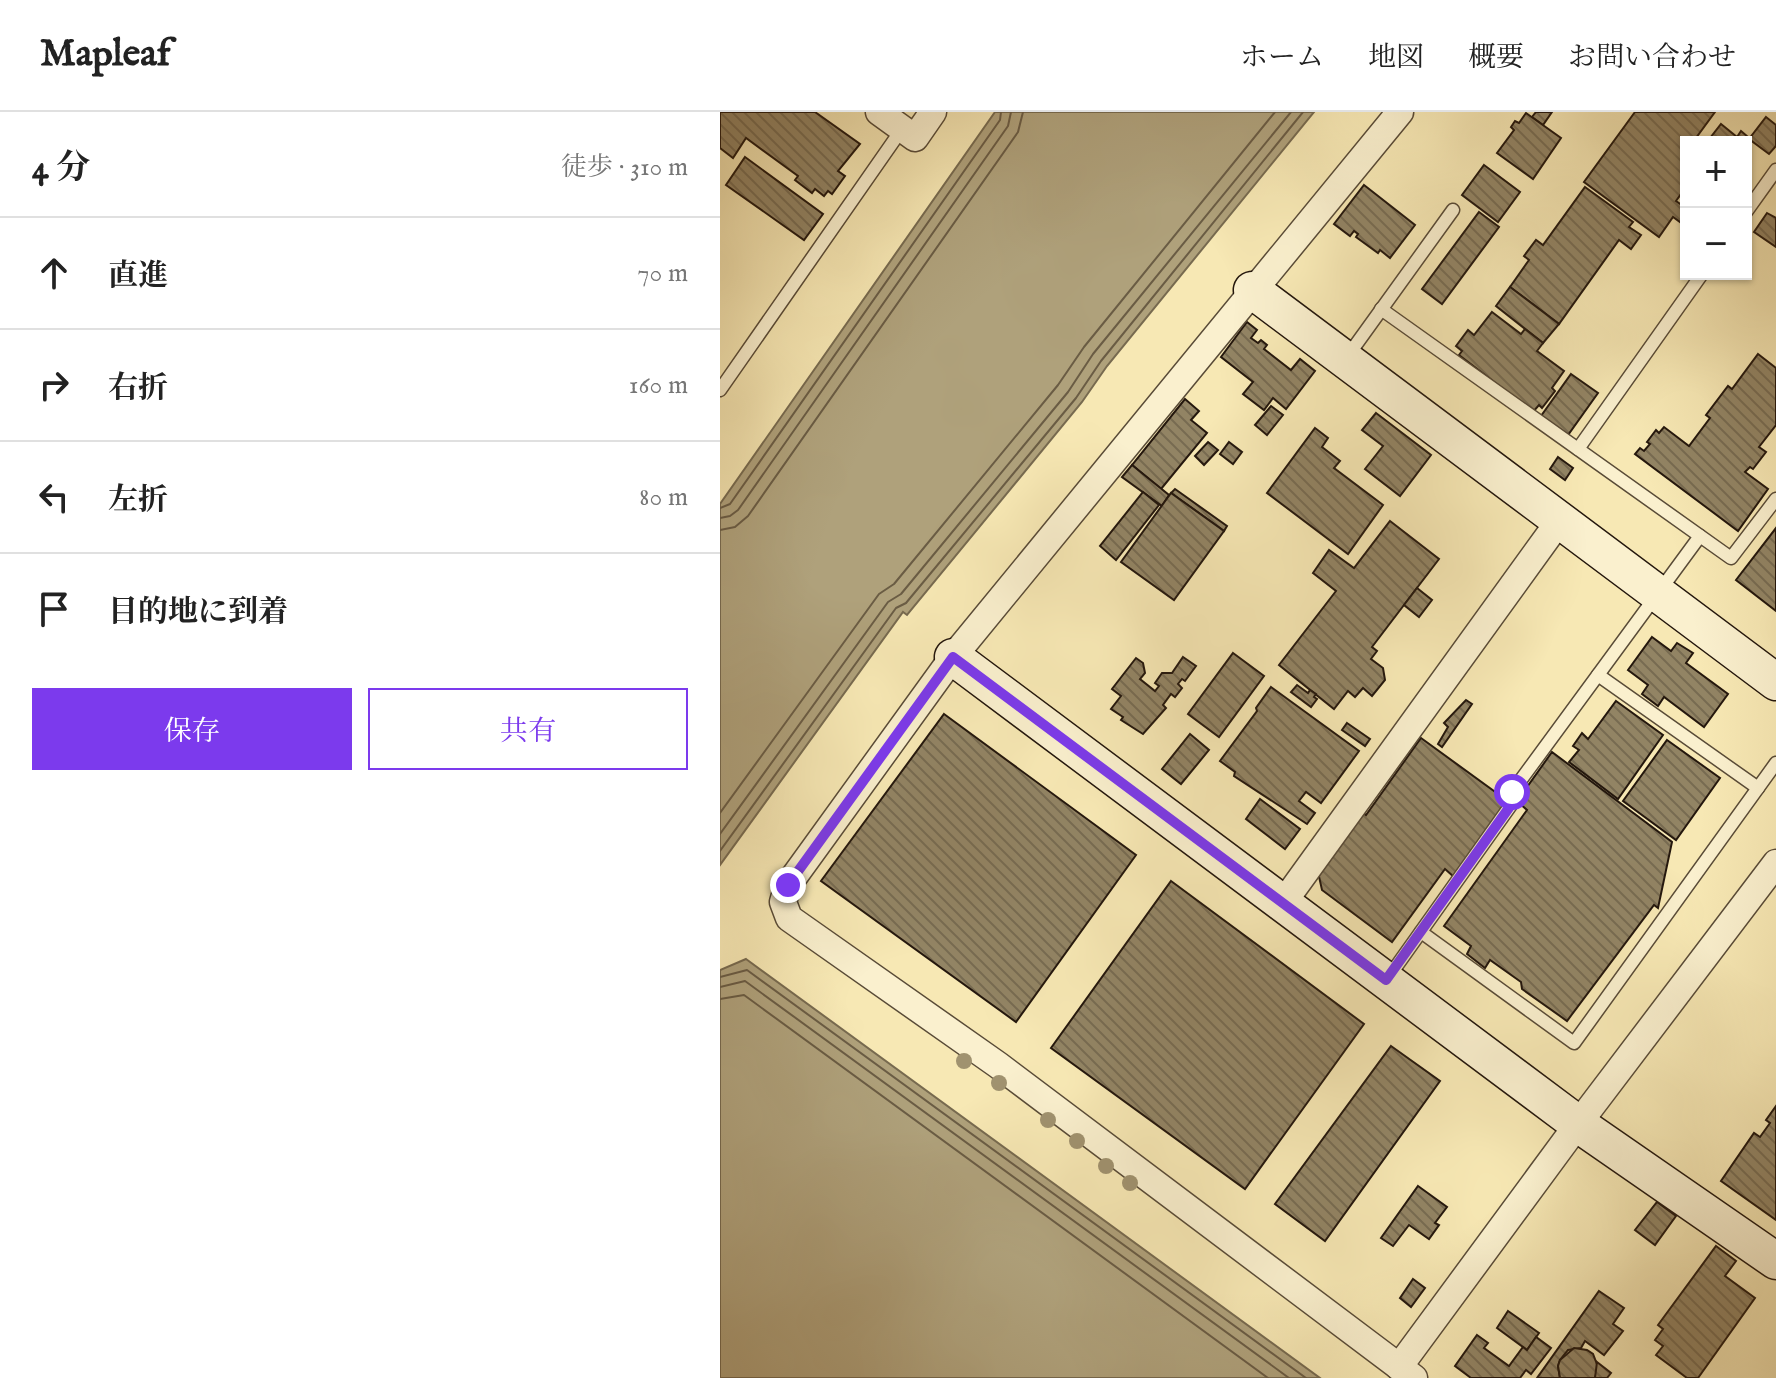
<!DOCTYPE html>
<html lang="ja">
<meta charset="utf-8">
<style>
:root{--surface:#fff;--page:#f6f6f6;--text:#222;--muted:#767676;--line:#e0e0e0;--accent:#7c3aed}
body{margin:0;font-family:"IM FELL English","Noto Serif JP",serif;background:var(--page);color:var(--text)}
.controls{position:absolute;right:24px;top:24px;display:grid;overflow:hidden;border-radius:0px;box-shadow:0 2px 6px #0004}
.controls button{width:72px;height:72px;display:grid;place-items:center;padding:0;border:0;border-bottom:2px solid var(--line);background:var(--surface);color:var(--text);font:40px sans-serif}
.stop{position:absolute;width:24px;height:24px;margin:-18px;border:6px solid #7c3aed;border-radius:50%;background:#fff}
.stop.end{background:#7c3aed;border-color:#fff;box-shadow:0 2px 8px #0008}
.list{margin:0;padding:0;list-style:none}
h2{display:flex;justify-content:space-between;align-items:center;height:104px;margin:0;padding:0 32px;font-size:34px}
h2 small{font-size:26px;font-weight:400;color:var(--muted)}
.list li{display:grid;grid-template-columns:52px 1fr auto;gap:24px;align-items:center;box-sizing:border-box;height:112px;padding:0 32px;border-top:2px solid var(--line)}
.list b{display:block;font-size:30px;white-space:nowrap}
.list em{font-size:26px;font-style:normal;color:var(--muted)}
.actions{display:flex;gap:16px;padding:24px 32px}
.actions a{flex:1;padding:18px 0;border:2px solid var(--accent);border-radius:0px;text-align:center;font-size:28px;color:var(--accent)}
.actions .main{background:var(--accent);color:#fff}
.icon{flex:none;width:44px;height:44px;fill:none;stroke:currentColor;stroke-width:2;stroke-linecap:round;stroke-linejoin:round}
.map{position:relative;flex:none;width:1056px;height:1266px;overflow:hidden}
header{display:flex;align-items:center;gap:48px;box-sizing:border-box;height:112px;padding:0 40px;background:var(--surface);border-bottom:2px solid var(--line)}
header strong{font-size:38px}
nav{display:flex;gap:44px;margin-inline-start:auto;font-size:28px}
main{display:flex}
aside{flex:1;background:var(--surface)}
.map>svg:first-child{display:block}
.water{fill:#afa17b;stroke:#776a4f;stroke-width:2}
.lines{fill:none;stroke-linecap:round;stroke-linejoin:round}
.shore{stroke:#6a5c44;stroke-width:2}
.building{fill:url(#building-back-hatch);stroke:#24170d;stroke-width:2}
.lane-casing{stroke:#594b37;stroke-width:15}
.street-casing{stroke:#594b37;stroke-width:29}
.secondary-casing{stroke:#24170d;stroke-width:39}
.lane{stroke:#faf0ce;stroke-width:12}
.street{stroke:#faf0ce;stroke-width:26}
.secondary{stroke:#faf0ce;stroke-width:36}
.tree{fill:#a0926f}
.route{stroke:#7c3aed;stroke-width:10}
</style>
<header>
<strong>Mapleaf</strong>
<nav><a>ホーム</a><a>地図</a><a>概要</a><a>お問い合わせ</a></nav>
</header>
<main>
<aside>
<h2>4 分<small>徒歩 · 310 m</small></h2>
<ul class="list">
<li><svg class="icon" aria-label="ahead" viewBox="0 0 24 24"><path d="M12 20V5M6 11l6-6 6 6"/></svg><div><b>直進</b></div><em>70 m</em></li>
<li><svg class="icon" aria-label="right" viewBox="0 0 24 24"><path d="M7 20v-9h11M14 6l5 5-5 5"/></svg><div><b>右折</b></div><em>160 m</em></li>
<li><svg class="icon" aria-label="left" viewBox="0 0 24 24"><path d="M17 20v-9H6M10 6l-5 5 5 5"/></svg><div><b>左折</b></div><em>80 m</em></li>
<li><svg class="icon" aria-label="arrive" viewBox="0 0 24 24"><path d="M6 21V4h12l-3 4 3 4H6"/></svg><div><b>目的地に到着</b></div></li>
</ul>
<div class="actions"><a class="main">保存</a><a>共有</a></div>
</aside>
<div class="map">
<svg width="1056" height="1266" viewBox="0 0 1056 1266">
<defs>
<pattern id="building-back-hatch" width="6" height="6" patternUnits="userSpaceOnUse" patternTransform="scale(2)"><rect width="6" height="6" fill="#928464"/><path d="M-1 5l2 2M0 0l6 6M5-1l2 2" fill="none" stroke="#776b51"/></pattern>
</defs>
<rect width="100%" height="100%" fill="#f7e8b4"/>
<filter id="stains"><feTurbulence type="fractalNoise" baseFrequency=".0025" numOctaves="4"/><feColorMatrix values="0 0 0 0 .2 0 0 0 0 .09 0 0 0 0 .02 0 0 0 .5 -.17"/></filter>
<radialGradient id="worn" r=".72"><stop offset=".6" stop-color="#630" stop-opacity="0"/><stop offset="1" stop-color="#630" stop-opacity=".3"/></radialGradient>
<!-- water -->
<g class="water">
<polygon points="275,0 594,0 387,254 362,290 187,503 183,500 0,753 0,392"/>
<polygon points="26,847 600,1266 0,1266 0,858"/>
</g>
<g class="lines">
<!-- shore -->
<g class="shore">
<polyline points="0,396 10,392 280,8 281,0"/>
<polyline points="0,406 10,404 18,398 288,14 291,0"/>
<polyline points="0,418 15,415 28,404 298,20 303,0"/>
<polyline points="0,701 159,482 174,472 338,273 364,235 555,0"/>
<polyline points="0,722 168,490 181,482 348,280 373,242 571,0"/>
<polyline points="0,739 176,496 186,491 356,286 381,249 583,0"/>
<polyline points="0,865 27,858 586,1266"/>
<polyline points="0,875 25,869 569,1266"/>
<polyline points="0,887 24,883 548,1266"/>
</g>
</g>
<!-- building -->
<g class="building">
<polygon points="0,0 95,0 140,32 118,59 125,64 112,82 108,79 104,84 95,77 92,81 75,68 78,64 26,26 13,46 0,36"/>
<polygon points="816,0 832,0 823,13 812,5"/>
<polygon points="915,0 995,0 973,30 966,30 966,44 962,50 966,53 966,75 956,89 966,96 966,102 960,110 953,105 939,125 864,70"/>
<polygon points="806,1 841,26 813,67 777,41 794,18 791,15 795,9 799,11"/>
<polygon points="1046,5 1056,13 1056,34 1049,42 1029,27"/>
<polygon points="1001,12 1017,25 1021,19 1028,25 1026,30 987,30"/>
<polygon points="25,45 103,102 84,128 6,73"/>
<polygon points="764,53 800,80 778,110 742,83"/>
<polygon points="644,73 695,113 670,146 660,138 658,141 636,125 638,122 634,119 630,124 614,112"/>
<polygon points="865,75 913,110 909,115 921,123 911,137 899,128 839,212 790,175 809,148 804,144 816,128 823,133"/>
<polygon points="759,100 779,115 722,192 702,177"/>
<polygon points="1047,101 1056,106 1056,135 1034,120"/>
<polygon points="790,175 839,212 823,231 776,194"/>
<polygon points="772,200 801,222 805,217 823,231 817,239 844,259 832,276 835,279 822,296 819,293 813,300 739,243 742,239 736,234 748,218 754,223"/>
<polygon points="527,210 537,218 531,226 538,231 541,228 547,233 544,237 571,258 580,247 595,259 566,297 553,286 544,298 523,282 533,270 501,245"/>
<polygon points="1038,242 1056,256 1056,313 1039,335 1046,340 1033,357 1030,355 1025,360 1048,377 1018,419 915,342 920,336 924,339 930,332 927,330 936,318 939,321 944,315 969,334 990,306 986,303 1008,274 1012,277"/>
<polygon points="851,262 878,281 848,323 821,304"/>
<polygon points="465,287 479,299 471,308 487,321 441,377 412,353"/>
<polygon points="551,294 563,303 547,323 535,313"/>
<polygon points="656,301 711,343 680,384 645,357 663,334 642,318"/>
<polygon points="595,316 608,326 602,335 620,349 614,356 663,393 628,442 547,381"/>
<polygon points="488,330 498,338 484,353 475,344"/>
<polygon points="509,330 522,340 513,352 500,342"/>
<polygon points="838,345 853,356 845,368 830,357"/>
<polygon points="412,353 449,383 442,394 402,365"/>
<polygon points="455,377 507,414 504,419 451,381"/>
<polygon points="423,380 439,393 396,448 380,434"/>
<polygon points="451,381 504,419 454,488 401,450"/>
<polygon points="670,409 719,447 652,535 657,539 651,547 663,556 665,568 652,584 643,576 635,585 628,579 614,597 559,553 616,479 593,461 609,438 634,456"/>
<polygon points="1056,416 1056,499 1016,468"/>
<polygon points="697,476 712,488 699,505 684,493"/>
<polygon points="932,525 951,539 957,531 973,541 966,551 1008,582 984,615 944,585 938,594 922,582 928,573 908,558"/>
<polygon points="513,541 544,564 499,625 468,602"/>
<polygon points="463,545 476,554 465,569 462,567 458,572 462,576 455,585 451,582 443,593 446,596 423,622 401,608 403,605 391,597 401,584 392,577 416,546 423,551 425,561 420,567 435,579 439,574 435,571 442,561 452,561"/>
<polygon points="577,573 588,581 590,578 596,582 594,585 597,587 591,595 571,580"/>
<polygon points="551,575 639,639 601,691 586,680 579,689 595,701 587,712 514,664 515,660 500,649 537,599 536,596"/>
<polygon points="746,588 752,592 722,635 718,632 728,615 724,611"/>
<polygon points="896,589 943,623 898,687 849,650 859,638 853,634 862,621 868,627"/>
<polygon points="224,602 416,743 296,910 101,769"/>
<polygon points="627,611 650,627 645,634 622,618"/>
<polygon points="470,622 489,638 461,672 442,657"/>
<polygon points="701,626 789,690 734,765 725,757 672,830 602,778 598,760 642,700 646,703"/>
<polygon points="947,628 1000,666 956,728 903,689"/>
<polygon points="832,640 952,730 938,796 934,793 847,909 802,877 801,870 770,848 765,856 747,842 751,834 724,814 807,698 797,689"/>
<polygon points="540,687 580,717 565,737 526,707"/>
<polygon points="451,769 644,912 525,1077 331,936"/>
<polygon points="671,934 720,969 605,1129 555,1092"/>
<polygon points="1056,994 1056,1108 1001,1069 1034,1021 1040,1025 1050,1011 1046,1008"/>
<polygon points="698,1074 727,1095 715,1111 719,1113 709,1127 689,1113 673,1134 661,1126"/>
<polygon points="937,1090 956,1104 935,1133 915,1118"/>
<polygon points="996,1134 1016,1149 1005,1164 1035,1186 978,1266 967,1266 936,1243 943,1234 935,1228 943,1217 938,1213"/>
<polygon points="693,1167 705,1176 691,1195 680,1186"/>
<polygon points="879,1179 904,1196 893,1212 903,1219 884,1243 865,1229 861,1236 848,1238 840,1248 838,1254 840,1266 817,1266"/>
<polygon points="788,1199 819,1221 807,1238 777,1216"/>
<polygon points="757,1223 768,1231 764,1236 789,1254 803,1235 807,1238 816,1225 831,1236 811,1262 806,1258 800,1266 751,1266 735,1254"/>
<polygon points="854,1236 867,1238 873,1242 878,1255 875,1266 840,1266 838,1254 840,1248"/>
<polygon points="877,1250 891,1261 887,1266 875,1266"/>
</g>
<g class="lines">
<defs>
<g id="lane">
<polyline points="1026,100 1056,58"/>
<polyline points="661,197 1011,446 1056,387"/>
<polyline points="627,245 733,98"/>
<polyline points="0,278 182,17"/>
<polyline points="858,337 982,162"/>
<polyline points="878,563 1038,676"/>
<polyline points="701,820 854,931 1056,651"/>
<polyline points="668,866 791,693 792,680 980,424"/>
</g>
<g id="street">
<polyline points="159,0 195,26 213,0"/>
<polyline points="680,0 233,545 68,773 63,790 69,806 278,953 694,1266"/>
<polyline points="563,791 840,408"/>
<polyline points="679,1255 858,1012 1056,751"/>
</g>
<g id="secondary">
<polyline points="532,178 1056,570"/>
<polyline points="233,545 858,1012 1056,1149"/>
</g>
</defs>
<!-- lane casing -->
<use href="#lane" class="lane-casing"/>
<!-- street casing -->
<use href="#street" class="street-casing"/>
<!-- secondary casing -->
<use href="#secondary" class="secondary-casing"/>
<!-- lane -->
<use href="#lane" class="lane"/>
<!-- street -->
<use href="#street" class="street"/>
<!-- secondary -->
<use href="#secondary" class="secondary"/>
</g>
<!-- trees -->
<g class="tree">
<circle cx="244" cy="949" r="8"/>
<circle cx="279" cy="971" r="8"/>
<circle cx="328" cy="1008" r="8"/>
<circle cx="357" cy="1029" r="8"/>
<circle cx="386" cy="1054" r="8"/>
<circle cx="410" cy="1071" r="8"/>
</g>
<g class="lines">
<!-- route -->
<polyline class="route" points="68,773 233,545 666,868 791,693 792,680"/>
</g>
<rect width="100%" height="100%" filter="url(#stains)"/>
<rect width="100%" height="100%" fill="url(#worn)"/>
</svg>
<div class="controls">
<button>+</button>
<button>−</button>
</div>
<div class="stop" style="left:792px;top:680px"></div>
<div class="stop end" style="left:68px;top:773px"></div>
</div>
</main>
